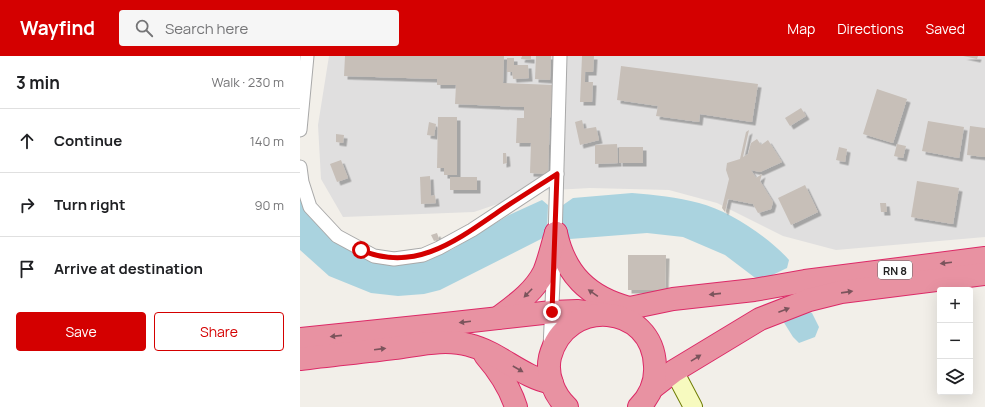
<!DOCTYPE html>
<meta charset="utf-8">
<style>
:root{--surface:#fff;--page:#f6f6f6;--text:#202124;--muted:#757577;--line:#e0e0e0;--accent:#d40000}
body{margin:0;font-family:Manrope,sans-serif;background:var(--page);color:var(--text)}
.controls{position:absolute;right:12px;bottom:12px;display:grid;overflow:hidden;border-radius:4px;box-shadow:0 4px 16px #0002}
.controls button{width:36px;height:36px;display:grid;place-items:center;padding:0;border:0;border-bottom:1px solid var(--line);background:var(--surface);color:var(--text);font:20px sans-serif}
.stop{position:absolute;width:12px;height:12px;margin:-9px;border:3px solid #d40000;border-radius:50%;background:#fff}
.stop.end{background:#d40000;border-color:#fff;box-shadow:0 1px 4px #0008}
.list{margin:0;padding:0;list-style:none}
h2{display:flex;justify-content:space-between;align-items:center;height:52px;margin:0;padding:0 16px;font-size:17px}
h2 small{font-size:13px;font-weight:400;color:var(--muted)}
.list li{display:grid;grid-template-columns:26px 1fr auto;gap:12px;align-items:center;box-sizing:border-box;height:64px;padding:0 16px;border-top:1px solid var(--line)}
.list b{display:block;font-size:15px;white-space:nowrap}
.list em{font-size:13px;font-style:normal;color:var(--muted)}
.actions{display:flex;gap:8px;padding:12px 16px}
.actions a{flex:1;padding:9px 0;border:1px solid var(--accent);border-radius:4px;text-align:center;font-size:14px;color:var(--accent)}
.actions .main{background:var(--accent);color:#fff}
.icon{flex:none;width:22px;height:22px;fill:none;stroke:currentColor;stroke-width:2;stroke-linecap:round;stroke-linejoin:round}
.map{position:relative;flex:none;width:685px;height:351px;overflow:hidden}
header{display:flex;align-items:center;gap:24px;box-sizing:border-box;height:56px;padding:0 20px;background:var(--accent);color:#fff}
header strong{font-size:19px}
nav{display:flex;gap:22px;margin-inline-start:auto;font-size:14px}
.search{width:280px;height:36px;background:var(--page);display:flex;align-items:center;gap:10px;box-sizing:border-box;padding:0 14px;border-radius:4px;color:var(--muted);font-size:15px}
main{display:flex}
aside{flex:1;background:var(--surface)}
.map>svg:first-child{display:block}
.residential{fill:#e0dfdf}
.water{fill:#aad3df}
.building{fill:#c7bfb8;filter:url(#shadow)}
.lines{fill:none;stroke-linecap:round;stroke-linejoin:round}
.street-casing{stroke:#a9a9a9;stroke-width:15}
.secondary-casing{stroke:#707d05;stroke-width:20}
.highway-casing{stroke:#dc2a67;stroke-width:24}
.street{stroke:#fff;stroke-width:13}
.secondary{stroke:#f7fabf;stroke-width:18}
.highway{stroke:#e892a2;stroke-width:22}
.oneway{fill:#7b545c}
.route{stroke:#d40000;stroke-width:5}
.labels{text-anchor:middle;dominant-baseline:central;stroke-width:3;stroke-linejoin:round;paint-order:stroke}
.shield{fill:#fff;stroke:#646464;stroke-width:1}
.shield-label{font-size:11px;font-weight:bold;fill:#222}
</style>
<header>
<strong>Wayfind</strong>
<div class="search"><svg class="icon" aria-label="search" viewBox="0 0 24 24"><circle cx="10" cy="10" r="6"/><path d="M15 15l6 6"/></svg>Search here</div>
<nav><a>Map</a><a>Directions</a><a>Saved</a></nav>
</header>
<main>
<aside>
<h2>3 min<small>Walk · 230 m</small></h2>
<ul class="list">
<li><svg class="icon" aria-label="ahead" viewBox="0 0 24 24"><path d="M12 20V5M6 11l6-6 6 6"/></svg><div><b>Continue</b></div><em>140 m</em></li>
<li><svg class="icon" aria-label="right" viewBox="0 0 24 24"><path d="M7 20v-9h11M14 6l5 5-5 5"/></svg><div><b>Turn right</b></div><em>90 m</em></li>
<li><svg class="icon" aria-label="arrive" viewBox="0 0 24 24"><path d="M6 21V4h12l-3 4 3 4H6"/></svg><div><b>Arrive at destination</b></div></li>
</ul>
<div class="actions"><a class="main">Save</a><a>Share</a></div>
</aside>
<div class="map">
<svg width="685" height="351" viewBox="0 0 685 351">
<defs>
<filter id="shadow"><feDropShadow dx="3.5" dy="3.5" stdDeviation="0" flood-color="#0004"/></filter>
</defs>
<rect width="100%" height="100%" fill="#f2efe9"/>
<!-- residential -->
<polygon class="residential" points="29,0 685,0 685,181 536,194 483,180 417,147 369,134 290,132 236,135 174,156 43,161 21,123 18,69"/>
<!-- water -->
<g class="water">
<polygon points="0,133 4,151 17,168 39,187 109,206 127,205 153,193 209,159 242,144 248,149 247,177 241,183 140,234 124,238 98,240 71,237 29,220 0,194"/>
<path d="M332 137C355 139 377 141 399 147 428 154 470 182 489 204L487 212 462 224 454 221 425 199 383 181 347 177 270 183 263 177V149L273 142Z"/>
<polygon points="507,255 512,257 519,271 515,281 499,287 493,281 483,265"/>
</g>
<!-- building -->
<g class="building">
<polygon points="45,0 204,0 203,27 254,29 257,62 250,61 248,118 230,117 231,87 216,87 217,62 224,62 224,51 155,48 156,29 137,29 137,23 44,20"/>
<polygon points="222,0 231,0 231,4 221,3"/>
<polygon points="236,0 251,0 250,24 235,23"/>
<polygon points="282,0 294,0 293,16 285,16 285,26 293,26 292,46 280,46"/>
<polygon points="663,0 678,0 677,3"/>
<polygon points="207,2 214,2 214,9 228,9 229,22 213,23 212,16 207,16"/>
<polygon points="321,10 458,28 452,66 400,58 399,66 356,60 358,50 317,44"/>
<polygon points="577,33 607,43 593,87 563,78"/>
<polygon points="501,52 506,60 490,70 485,62"/>
<polygon points="138,61 157,61 157,119 144,119 144,112 137,112"/>
<polygon points="282,64 284,73 296,71 299,84 280,89 275,66"/>
<polygon points="628,65 664,71 659,102 622,95"/>
<polygon points="129,66 136,68 134,80 127,79"/>
<polygon points="670,70 685,72 685,101 667,99"/>
<polygon points="449,74 443,101 448,98 451,87 457,83 461,89 468,84 482,106 460,116 451,114 456,122 462,118 460,125 473,146 471,153 458,157 453,148 428,143 425,156 422,152 429,123 426,114 427,107 440,103 446,76"/>
<polygon points="36,78 44,79 43,87 36,86"/>
<polygon points="317,88 318,107 295,108 295,89"/>
<polygon points="597,88 606,90 603,102 594,100"/>
<rect x="319" y="91" width="24" height="16"/>
<polygon points="539,91 547,93 545,106 536,104"/>
<polygon points="203,97 206,97 207,107 203,108"/>
<polygon points="41,104 48,122 37,126 30,108"/>
<polygon points="130,120 131,140 135,139 136,147 121,148 120,121"/>
<rect x="150" y="121" width="27" height="13"/>
<polygon points="617,125 659,132 653,168 611,161"/>
<polygon points="505,129 518,156 491,169 478,142"/>
<polygon points="580,147 586,147 587,156 581,156"/>
<polygon points="137,177 139,183 134,185 131,179"/>
<polygon points="328,199 366,199 365,234 328,234"/>
</g>
<g class="lines">
<defs>
<g id="street">
<polyline points="0,74 7,0"/>
<polyline points="0,111 2,126 10,151 37,180 74,200 94,203 123,199 139,192 172,174 257,118"/>
<polyline points="255,184 260,0"/>
<polyline points="250,292 254,204"/>
</g>
<polyline id="secondary" points="374,315 393,351"/>
<g id="highway">
<path d="M256 177C265 218 288 241 329 252"/>
<path d="M198 262C215 249 234 236 244 216 249 204 252 190 256 177"/>
<polyline points="0,283 136,269 252,256 277,255 301,258 373,243 454,234 505,225 685,202"/>
<path d="M185 299C198 314 210 332 216 351"/>
<path d="M0 303C31 299 63 296 94 292 118 289 145 282 169 289 199 296 221 321 252 327"/>
<polyline points="352,332 374,315 460,263 509,244 541,236 685,218"/>
<path d="M267 351C254 339 246 319 250 301 266 240 353 247 355 310 356 326 350 340 339 351"/>
</g>
</defs>
<!-- street casing -->
<use href="#street" class="street-casing"/>
<!-- secondary casing -->
<use href="#secondary" class="secondary-casing"/>
<!-- highway casing -->
<use href="#highway" class="highway-casing"/>
<!-- street -->
<use href="#street" class="street"/>
<!-- secondary -->
<use href="#secondary" class="secondary"/>
<!-- highway -->
<use href="#highway" class="highway"/>
</g>
<!-- one-way arrows -->
<defs><path id="oneway-solid" d="M-6-.8H1V-3.2L6.5 0L1 3.2V.8H-6Z"/></defs>
<g class="oneway">
<use href="#oneway-solid" transform="translate(646 207) rotate(173)"/>
<use href="#oneway-solid" transform="translate(547 236) rotate(-8)"/>
<use href="#oneway-solid" transform="translate(228 237) rotate(134)"/>
<use href="#oneway-solid" transform="translate(293 237) rotate(-145)"/>
<use href="#oneway-solid" transform="translate(415 238) rotate(174)"/>
<use href="#oneway-solid" transform="translate(484 254) rotate(-21)"/>
<use href="#oneway-solid" transform="translate(165 266) rotate(173)"/>
<use href="#oneway-solid" transform="translate(36 280) rotate(174)"/>
<use href="#oneway-solid" transform="translate(80 293) rotate(-7)"/>
<use href="#oneway-solid" transform="translate(396 302) rotate(-32)"/>
<use href="#oneway-solid" transform="translate(218 313) rotate(30)"/>
</g>
<g class="lines">
<!-- route -->
<path class="route" d="M61 194C114 217 156 185 198 156 217 143 237 131 257 118L252 256"/>
</g>
<g class="labels">
<!-- shield labels -->
<rect class="shield" x="578" y="205" width="34" height="18" rx="3"/>
<g class="shield-label">
<text x="595" y="214">RN 8</text>
</g>
</g>
</svg>
<div class="controls">
<button>+</button>
<button>−</button>
<button><svg class="icon" aria-label="layers" viewBox="0 0 24 24"><path d="M12 4l9 5-9 5-9-5zM3 14l9 5 9-5"/></svg></button>
</div>
<div class="stop" style="left:61px;top:194px"></div>
<div class="stop end" style="left:252px;top:256px"></div>
</div>
</main>
